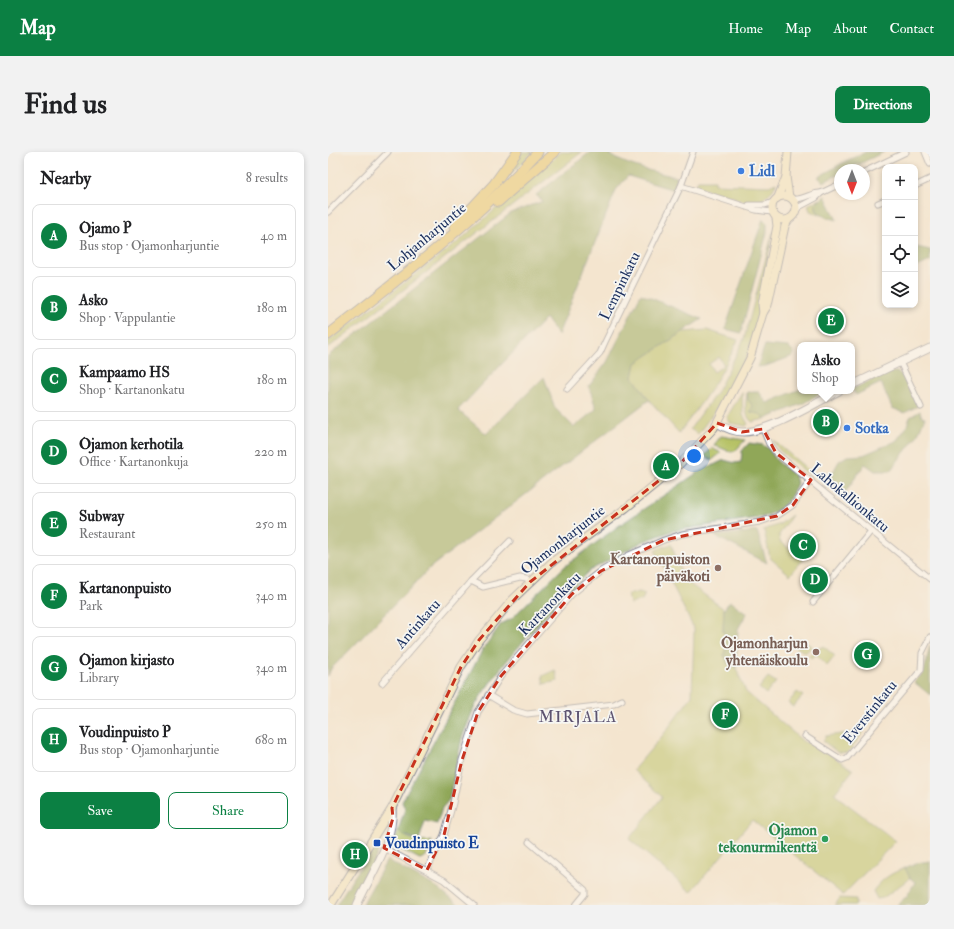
<!DOCTYPE html>
<meta charset="utf-8">
<style>
:root{--surface:#fff;--page:#f2f2f2;--text:#202124;--muted:#757577;--line:#e0e0e0;--accent:#0b8043}
body{margin:0;font-family:"IM FELL Double Pica",serif;background:var(--page);color:var(--text)}
.controls{position:absolute;right:12px;top:12px;display:grid;overflow:hidden;border-radius:8px;box-shadow:0 2px 6px #0003}
.controls button{width:36px;height:36px;display:grid;place-items:center;padding:0;border:0;border-bottom:1px solid var(--line);background:var(--surface);color:var(--text);font:20px sans-serif}
.compass{position:absolute;left:506px;top:12px;width:36px;height:36px;border-radius:50%;background:var(--surface);box-shadow:0 2px 6px #0003;rotate:180deg}
.you{position:absolute;left:366px;top:304px;width:14px;height:14px;margin:-10px;border:3px solid #fff;border-radius:50%;background:#1a73e8;box-shadow:0 0 0 6px #1a73e833}
.badge{display:grid;place-items:center;width:26px;height:26px;border-radius:50%;background:var(--accent);color:#fff;font-size:13px;font-weight:700}
.pin{position:absolute;translate:-50% -50%;border:2px solid #fff;box-shadow:0 1px 4px #0006}
.popup{position:absolute;left:469px;top:190px;width:58px;height:52px;box-sizing:border-box;display:grid;place-content:center;border-radius:8px;background:var(--surface);filter:drop-shadow(0 1px 3px #0005);font-size:13px;white-space:nowrap;color:var(--muted)}
.popup b{font-size:15px;color:var(--text)}
.popup::after{content:'';position:absolute;left:50%;top:100%;margin-left:-8px;border:8px solid transparent;border-top-color:var(--surface)}
.list{margin:0;padding:0;list-style:none}
h2{display:flex;justify-content:space-between;align-items:center;height:52px;margin:0;padding:0 16px;font-size:17px}
h2 small{font-size:13px;font-weight:400;color:var(--muted)}
.list li{display:grid;grid-template-columns:26px 1fr auto;gap:12px;align-items:center;box-sizing:border-box;height:64px;margin:0 8px 8px;padding:0 8px;border:1px solid var(--line);border-radius:8px}
.list b{display:block;font-size:15px;white-space:nowrap}
.list p{margin:0;font-size:13px;white-space:nowrap;color:var(--muted)}
.list em{font-size:13px;font-style:normal;color:var(--muted)}
.actions{display:flex;gap:8px;padding:12px 16px}
.actions a{flex:1;padding:9px 0;border:1px solid var(--accent);border-radius:8px;text-align:center;font-size:14px;color:var(--accent)}
.actions .main{background:var(--accent);color:#fff}
.icon{flex:none;width:22px;height:22px;fill:none;stroke:currentColor;stroke-width:2;stroke-linecap:round;stroke-linejoin:round}
.map{position:relative;flex:none;width:602px;height:753px;overflow:hidden;border-radius:8px}
header{display:flex;align-items:center;gap:24px;box-sizing:border-box;height:56px;padding:0 20px;background:var(--accent);color:#fff}
header strong{font-size:19px}
nav{display:flex;gap:22px;margin-inline-start:auto;font-size:14px}
.intro{display:flex;align-items:center;justify-content:space-between;box-sizing:border-box;height:96px;padding:0 24px}
h1{margin:0;font-size:28px}
.button{padding:10px 18px;border-radius:8px;background:var(--accent);color:#fff;font-size:14px;font-weight:700}
main{display:flex;gap:24px;padding:0 24px}
aside{flex:1;background:var(--surface);border-radius:8px;box-shadow:0 2px 6px #0003}
.map>svg:first-child{display:block}
.green{fill:#b5c163;stroke:#687860;fill-rule:evenodd}
.forest{fill:#90a759;stroke:#566b5c}
.lines{fill:none;stroke-linecap:round;stroke-linejoin:round}
.minor-casing{stroke:#888a96;stroke-width:7}
.tertiary-casing{stroke:#888a96;stroke-width:9}
.secondary-casing{stroke:#888a96;stroke-width:9}
.trunk-casing{stroke:#888a96;stroke-width:11}
.minor{stroke:#fff;stroke-width:5}
.tertiary{stroke:#fff;stroke-width:7}
.secondary{stroke:#f6e9c3;stroke-width:7}
.trunk{stroke:#e9c769;stroke-width:9}
.marked{fill:none;stroke:#c8321e;stroke-width:3;stroke-dasharray:8 5;stroke-linejoin:round}
.shop-dot{fill:#3f7fe0;stroke:#f6f6f2;stroke-width:1.5}
.education-dot{fill:#8d6e63;stroke:#f6f6f2;stroke-width:1.5}
.leisure-dot{fill:#2e9e5b;stroke:#f6f6f2;stroke-width:1.5}
.transit-dot{fill:#1a4fb4;stroke:#f6f6f2;stroke-width:1.5}
.labels{text-anchor:middle;dominant-baseline:central;stroke-width:3.5;stroke-linejoin:round;paint-order:stroke}
.shop-label{font-size:15px;font-weight:bold;fill:#366cbe;stroke:#f6f6f2;text-anchor:start}
.street-label{font-size:15px;fill:#1b2f5e;stroke:#f6f6f2}
.education-label{font-size:15px;font-weight:bold;fill:#785e54;stroke:#f6f6f2;text-anchor:end}
.leisure-label{font-size:15px;font-weight:bold;fill:#27864d;stroke:#f6f6f2;text-anchor:end}
.transit-label{font-size:15px;font-weight:bold;fill:#164399;stroke:#f6f6f2;text-anchor:start}
.neighbourhood-label{font-size:16px;letter-spacing:1px;fill:#5d5370;stroke:#f6f6f2}
</style>
<header>
<strong>Map</strong>
<nav><a>Home</a><a>Map</a><a>About</a><a>Contact</a></nav>
</header>
<div class="intro"><h1>Find us</h1><a class="button">Directions</a></div>
<main>
<aside>
<h2>Nearby<small>8 results</small></h2>
<ul class="list">
<li><span class="badge">A</span><div><b>Ojamo P</b><p>Bus stop · Ojamonharjuntie</p></div><em>40 m</em></li>
<li><span class="badge">B</span><div><b>Asko</b><p>Shop · Vappulantie</p></div><em>180 m</em></li>
<li><span class="badge">C</span><div><b>Kampaamo HS</b><p>Shop · Kartanonkatu</p></div><em>180 m</em></li>
<li><span class="badge">D</span><div><b>Ojamon kerhotila</b><p>Office · Kartanonkuja</p></div><em>220 m</em></li>
<li><span class="badge">E</span><div><b>Subway</b><p>Restaurant</p></div><em>250 m</em></li>
<li><span class="badge">F</span><div><b>Kartanonpuisto</b><p>Park</p></div><em>340 m</em></li>
<li><span class="badge">G</span><div><b>Ojamon kirjasto</b><p>Library</p></div><em>340 m</em></li>
<li><span class="badge">H</span><div><b>Voudinpuisto P</b><p>Bus stop · Ojamonharjuntie</p></div><em>680 m</em></li>
</ul>
<div class="actions"><a class="main">Save</a><a>Share</a></div>
</aside>
<div class="map">
<svg width="602" height="753" viewBox="0 0 602 753">
<rect width="100%" height="100%" fill="#f6f6f2"/>
<filter id="ink" filterUnits="userSpaceOnUse"><feTurbulence type="fractalNoise" baseFrequency=".025" numOctaves="2"/><feDisplacementMap in="SourceGraphic" scale="8" xChannelSelector="R" yChannelSelector="G"/><feConvolveMatrix kernelMatrix="1 2 1 2 8 2 1 2 1" color-interpolation-filters="sRGB"/></filter>
<filter id="wash" filterUnits="userSpaceOnUse"><feTurbulence type="fractalNoise" baseFrequency=".012" numOctaves="4" result="noise"/><feDisplacementMap in="SourceGraphic" scale="16" xChannelSelector="R" yChannelSelector="G"/><feGaussianBlur stdDeviation="0.9" result="paint"/><feColorMatrix in="noise" values="0 0 0 0 0 0 0 0 0 0 0 0 0 0 0 0 0 1.4 0 .05"/><feComposite in="paint" operator="in"/></filter>
<g filter="url(#wash)">
<rect width="100%" height="100%" fill="#f4e5cf"/>
<!-- green -->
<g class="green">
<polygon points="194,0 205,0 150,54 178,24"/>
<polygon points="233,0 254,0 0,196 0,189 131,89"/>
<polygon points="370,28 387,28 387,32 441,34 448,31 445,38 433,49 427,51 411,48 405,45 370,35 368,32"/>
<polygon points="492,47 487,52 488,58 492,63 482,59 480,53"/>
<polygon points="445,80 431,149 431,164 419,205 405,234 370,282 362,277 389,240 416,187"/>
<path d="M379 178 410 188C395 222 374 251 351 281L321 248 305 225 308 211 355 180ZM391 205 396 213 386 220 381 212Z"/>
<polygon points="414,240 415,263 420,272 418,274 402,271 399,265"/>
<path d="M419 240 420 248 437 267 424 270C415 262 418 250 419 240Z"/>
<polygon points="393,284 417,288 407,299 403,300 386,293"/>
<polygon points="445,288 484,321 479,321 451,298"/>
<polygon points="384,296 393,301 384,308 376,304"/>
<polygon points="464,363 451,383 452,390 474,405 474,409 462,423 442,406 436,378 452,372"/>
<polygon points="343,392 354,422 363,433 396,457 395,478 399,491 396,503 400,512 408,516 418,540 476,590 488,593 525,618 506,642 568,689 515,743 424,668 363,740 301,687 334,645 305,618 335,583 364,544 366,477 327,398"/>
<polygon points="311,440 317,442 314,448 303,452 299,443"/>
<polygon points="472,486 484,495 477,501 466,493"/>
<polygon points="495,494 507,504 499,514 488,503 483,506 480,503"/>
<polygon points="227,518 230,529 216,532 214,524"/>
<polygon points="440,525 448,530 438,542 431,536"/>
<polygon points="469,540 475,544 465,555 460,551"/>
<polygon points="536,579 520,601 509,600 495,589 498,584"/>
<path d="M70 679C75 686 96 692 104 689L98 704 92 707 68 695 67 690Z"/>
<path d="M577 716 582 726 555 746 549 747 545 739C554 727 563 721 577 716Z"/>
<polygon points="512,746 528,747 528,753 507,753"/>
</g>
<!-- forest -->
<g class="forest">
<path d="M262 0H282L283 4C304 15 326 20 349 25L346 38 300 24 288 38 230 183 218 166 130 258 158 282 216 225 227 256 246 275 268 257 261 234 279 210 313 142 374 167 308 211 305 225 321 248 103 415 3 517 0 524V204L183 61 215 49 208 43Z"/>
<polygon points="538,0 556,0 519,18 512,18 512,22 495,30 490,25 518,9"/>
<path d="M497 44 509 68C499 65 489 65 487 52Z"/>
<polygon points="435,67 439,71 439,80 413,181 397,177"/>
<polygon points="589,95 602,98 602,109 587,116"/>
<polygon points="437,193 461,195 466,200 465,204 438,214 429,215"/>
<polygon points="561,220 569,220 574,223 590,254 576,261 564,256 553,231 528,243 524,237"/>
<polygon points="472,237 472,239 496,239 476,251 437,267 432,262 422,260 425,254 420,248 419,240 431,240 439,251"/>
<polygon points="592,259 594,265 597,266 589,284 562,319 547,319 537,312 516,342 500,329 511,309 519,304 535,303 568,289 578,276 582,265"/>
<path d="M421 291 435 293 441 297 449 309 467 324 469 331C461 351 455 357 435 365L344 379 314 390 261 419 220 460 173 516 154 542 146 556 134 586 121 648 114 656 109 672 97 669 91 688 73 682 70 679 77 657 74 650 155 497 173 472 183 467 236 415 289 375 369 321 396 308 407 311 413 310 414 299Z"/>
<polygon points="429,379 439,411 387,384"/>
<polygon points="402,449 419,461 410,477 408,516 400,512 396,503 399,491 395,478 396,457"/>
<polygon points="602,493 602,543 586,530 596,520"/>
<polygon points="46,694 52,696 26,753 8,753"/>
<polygon points="59,708 110,736 131,753 34,753"/>
<polygon points="602,709 602,753 569,753 579,744 587,730 582,726 577,716 588,711"/>
</g>
</g>
<g filter="url(#ink)">
<g class="lines">
<defs>
<g id="minor">
<polyline points="597,0 602,12"/>
<polyline points="536,20 578,0"/>
<polyline points="353,34 428,58 444,60"/>
<polyline points="587,34 602,27"/>
<path d="M464 47C475 49 483 40 493 41"/>
<polyline points="550,51 557,48"/>
<polyline points="421,53 437,53 445,50"/>
<polyline points="468,59 471,55 488,46 493,41 512,32"/>
<polyline points="0,60 60,0"/>
<polyline points="572,210 593,255"/>
<polyline points="239,237 272,201 277,190 353,34 365,0"/>
<polyline points="435,277 441,292 448,301 602,427"/>
<polyline points="143,429 155,435 192,426 198,427 202,430"/>
<polyline points="485,450 543,379"/>
<polyline points="54,531 143,429 182,389"/>
<polyline points="160,543 185,558 199,562 286,552 294,548"/>
<polyline points="477,584 514,608 519,606 593,518 594,501 602,485"/>
<polyline points="201,690 257,738 257,742 248,753"/>
<polyline points="56,696 116,728 146,753"/>
<polyline points="99,718 116,683 125,651 134,608 150,560 173,524 244,442 273,419 301,403 336,388 354,382 432,370 449,364 465,353 483,328"/>
</g>
<g id="tertiary">
<polyline points="524,233 602,196"/>
<path d="M389 271C397 276 405 280 415 280 441 280 486 252 511 239"/>
<path d="M29 753C42 724 67 688 64 656"/>
</g>
<g id="secondary">
<polyline points="460,0 458,25 461,45"/>
<circle cx="456" cy="56" r="12"/>
<polyline points="450,45 458,25"/>
<polyline points="435,161 434,152 449,74 448,66"/>
<polyline points="3,753 64,656 133,515 151,488 184,448 224,410 298,356 352,312 386,276 422,206 435,161 440,153 457,74 461,67"/>
</g>
<g id="trunk">
<polyline points="170,50 227,0"/>
<polyline points="126,75 166,32 189,0"/>
<path d="M0 183C73 125 147 70 210 0"/>
</g>
</defs>
<!-- minor casing -->
<use href="#minor" class="minor-casing"/>
<!-- tertiary casing -->
<use href="#tertiary" class="tertiary-casing"/>
<!-- secondary casing -->
<use href="#secondary" class="secondary-casing"/>
<!-- trunk casing -->
<use href="#trunk" class="trunk-casing"/>
<!-- minor -->
<use href="#minor" class="minor"/>
<!-- tertiary -->
<use href="#tertiary" class="tertiary"/>
<!-- secondary -->
<use href="#secondary" class="secondary"/>
<!-- trunk -->
<use href="#trunk" class="trunk"/>
</g>
</g>
<!-- marked area -->
<path d="M0 0H602V753H0ZM389 271 414 280 435 277 448 301 483 328 465 353 449 364 336 388 273 419 244 442 173 524 150 560 134 608 116 683 99 718 56 696 65 666 64 656 133 515 151 488 202 430 352 312Z" fill="#f4e5cf" fill-opacity=".55" fill-rule="evenodd"/>
<path class="marked" d="M389 271 414 280 435 277 448 301 483 328 465 353 449 364 336 388 273 419 244 442 173 524 150 560 134 608 116 683 99 718 56 696 65 666 64 656 133 515 151 488 202 430 352 312Z"/>
<!-- markers -->
<g class="shop-dot">
<circle cx="413" cy="19" r="4"/>
<circle cx="519" cy="276" r="4"/>
</g>
<g class="education-dot">
<circle cx="390" cy="416" r="4"/>
<circle cx="488" cy="500" r="4"/>
</g>
<circle class="leisure-dot" cx="497" cy="687" r="4"/>
<rect class="transit-dot" x="45" y="687" width="8" height="8" rx="2"/>
<g class="labels">
<!-- shop labels -->
<g class="shop-label">
<text x="421" y="19">Lidl</text>
<text x="527" y="276">Sotka</text>
</g>
<!-- street labels -->
<g class="street-label">
<text transform="translate(99 85) rotate(-40)">Lohjanharjuntie</text>
<text transform="translate(292 134) rotate(-64)">Lempinkatu</text>
<text transform="translate(522 346) rotate(40)">Lahokallionkatu</text>
<text transform="translate(235 388) rotate(-38)">Ojamonharjuntie</text>
<text transform="translate(222 452) rotate(-46)">Kartanonkatu</text>
<text transform="translate(90 472) rotate(-49)">Antinkatu</text>
<text transform="translate(542 560) rotate(-51)">Everstinkatu</text>
</g>
<!-- education labels -->
<g class="education-label">
<text x="382" y="407">Kartanonpuiston<tspan x="382" dy="17">päiväkoti</tspan></text>
<text x="480" y="491">Ojamonharjun<tspan x="480" dy="17">yhtenäiskoulu</tspan></text>
</g>
<!-- leisure labels -->
<g class="leisure-label">
<text x="489" y="678">Ojamon<tspan x="489" dy="17">tekonurmikenttä</tspan></text>
</g>
<!-- transit labels -->
<g class="transit-label">
<text x="57" y="691">Voudinpuisto E</text>
</g>
<!-- neighbourhood labels -->
<g class="neighbourhood-label">
<text x="250" y="565">MIRJALA</text>
</g>
</g>
</svg>
<div class="controls">
<button>+</button>
<button>−</button>
<button><svg class="icon" aria-label="locate" viewBox="0 0 24 24"><circle cx="12" cy="12" r="6"/><path d="M12 2v4M12 18v4M2 12h4M18 12h4"/></svg></button>
<button><svg class="icon" aria-label="layers" viewBox="0 0 24 24"><path d="M12 4l9 5-9 5-9-5zM3 14l9 5 9-5"/></svg></button>
</div>
<svg class="compass" viewBox="-18 -18 36 36"><path d="M0-13l5 13h-10z" fill="#e53935"/><path d="M0 13l5-13h-10z" fill="#757577"/></svg>
<div class="you"></div>
<div class="pin badge" style="left:338px;top:314px">A</div>
<div class="pin badge" style="left:498px;top:270px">B</div>
<div class="popup"><b>Asko</b>Shop</div>
<div class="pin badge" style="left:475px;top:394px">C</div>
<div class="pin badge" style="left:487px;top:428px">D</div>
<div class="pin badge" style="left:503px;top:169px">E</div>
<div class="pin badge" style="left:397px;top:563px">F</div>
<div class="pin badge" style="left:539px;top:503px">G</div>
<div class="pin badge" style="left:27px;top:703px">H</div>
</div>
</main>
